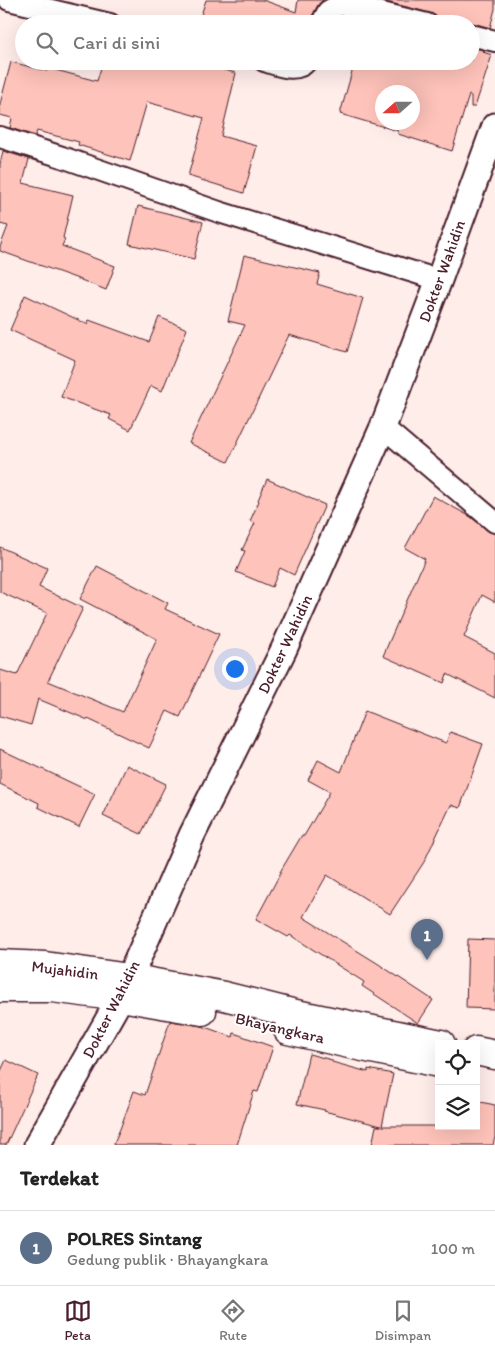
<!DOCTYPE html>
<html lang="id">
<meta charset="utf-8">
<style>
:root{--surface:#fff;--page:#f6f6f6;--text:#222;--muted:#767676;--line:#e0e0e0;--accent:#4a1f2b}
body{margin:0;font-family:Itim,sans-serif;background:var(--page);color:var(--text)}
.controls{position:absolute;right:15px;bottom:15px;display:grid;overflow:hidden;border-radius:0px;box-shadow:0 5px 20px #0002}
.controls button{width:45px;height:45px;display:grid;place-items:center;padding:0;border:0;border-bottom:1px solid var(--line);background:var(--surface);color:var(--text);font:25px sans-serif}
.compass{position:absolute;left:375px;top:85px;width:45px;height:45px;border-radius:50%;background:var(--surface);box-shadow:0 5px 20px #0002;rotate:249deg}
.you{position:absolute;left:234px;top:668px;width:18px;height:18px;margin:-12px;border:4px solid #fff;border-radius:50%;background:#1a73e8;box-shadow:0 0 0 8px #1a73e833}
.badge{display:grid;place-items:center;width:32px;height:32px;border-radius:50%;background:var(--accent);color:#fff;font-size:16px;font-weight:700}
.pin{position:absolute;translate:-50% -41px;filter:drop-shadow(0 1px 2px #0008)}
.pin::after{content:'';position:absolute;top:26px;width:18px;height:15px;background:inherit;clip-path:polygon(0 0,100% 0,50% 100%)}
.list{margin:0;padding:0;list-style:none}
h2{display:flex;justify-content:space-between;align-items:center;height:65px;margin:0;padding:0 20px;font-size:21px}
h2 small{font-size:16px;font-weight:400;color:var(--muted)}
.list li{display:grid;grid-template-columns:32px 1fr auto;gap:15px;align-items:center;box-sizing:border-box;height:75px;padding:0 20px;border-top:1px solid var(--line)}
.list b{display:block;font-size:19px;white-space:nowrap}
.list p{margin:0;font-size:16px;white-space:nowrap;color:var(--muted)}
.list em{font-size:16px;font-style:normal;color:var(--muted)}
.icon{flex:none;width:28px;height:28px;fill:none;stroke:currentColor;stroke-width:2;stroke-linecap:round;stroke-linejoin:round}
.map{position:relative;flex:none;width:495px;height:1145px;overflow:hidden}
.search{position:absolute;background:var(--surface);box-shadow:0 5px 20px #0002;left:15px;right:15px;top:15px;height:55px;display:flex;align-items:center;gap:12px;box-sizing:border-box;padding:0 18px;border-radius:28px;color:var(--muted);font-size:19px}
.sheet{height:140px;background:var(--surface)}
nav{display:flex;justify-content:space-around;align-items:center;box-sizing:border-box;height:70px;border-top:1px solid var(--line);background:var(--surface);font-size:14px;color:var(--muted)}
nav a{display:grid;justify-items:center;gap:2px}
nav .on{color:var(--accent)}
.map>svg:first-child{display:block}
.building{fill:#fec3ba;stroke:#4a1f2b;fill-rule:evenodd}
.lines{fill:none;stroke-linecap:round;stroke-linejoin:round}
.minor-casing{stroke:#4a1f2b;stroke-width:24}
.tertiary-casing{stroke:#4a1f2b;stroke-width:29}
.primary-casing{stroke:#4a1f2b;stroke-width:31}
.minor{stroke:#fff;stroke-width:20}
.tertiary{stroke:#fff;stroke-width:25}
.primary{stroke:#fff;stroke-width:28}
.labels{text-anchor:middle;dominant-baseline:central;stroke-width:4;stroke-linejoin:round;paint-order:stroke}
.street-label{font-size:16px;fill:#4a1f2b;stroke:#fff}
</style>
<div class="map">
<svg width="495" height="1145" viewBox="0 0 495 1145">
<rect width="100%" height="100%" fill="#ffedea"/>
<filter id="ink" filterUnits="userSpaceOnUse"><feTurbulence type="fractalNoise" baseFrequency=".02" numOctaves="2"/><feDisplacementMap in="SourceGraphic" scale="10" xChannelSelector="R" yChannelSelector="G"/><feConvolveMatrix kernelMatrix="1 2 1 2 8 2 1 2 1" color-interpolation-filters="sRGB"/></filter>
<g filter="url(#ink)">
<!-- building -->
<g class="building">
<polygon points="206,0 263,0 296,12 298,0 323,0 318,5 311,18 309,24 198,24"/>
<polygon points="379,0 495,0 495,9 490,28 473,23 439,24 436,16 430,13"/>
<polygon points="342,17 351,18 376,24 335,24 337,20"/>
<path d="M471 47 484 50 483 52 492 55 475 107H471V96L469 95 452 151 398 134V131L340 114 355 61H471ZM382 92H412V122H382Z"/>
<polygon points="103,61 188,61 236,73 221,136 257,146 244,193 188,176 204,118 147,102 130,161 78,145 79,142 37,131 35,136 10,128 12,118 0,115 0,104 11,62 47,71 48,68 97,81"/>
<polygon points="3,151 29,159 23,183 73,195 63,238 65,239 62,246 115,266 106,290 81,280 0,251 0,247 8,226 0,224 0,164"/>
<polygon points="138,206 203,222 194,259 129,244"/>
<polygon points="244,255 320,273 317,284 363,298 347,352 289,335 228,462 189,443 245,325 228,321"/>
<polygon points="25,295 87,324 89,320 149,342 159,317 187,329 162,391 151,386 130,430 109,419 111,415 61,397 75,360 10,330"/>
<polygon points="267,479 325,505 294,575 280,568 272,587 236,572 245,551 242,550 255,523 250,521 259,501 258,500"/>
<polygon points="433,496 471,517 488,531 495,534 495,602 482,595 464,637 495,653 495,698 447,674 444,683 383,656 425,559 405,548"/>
<polygon points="0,547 47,568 39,587 83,608 48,681 123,712 157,639 80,599 97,566 168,603 165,609 219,634 180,717 167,711 149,748 88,719 88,720 38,699 31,725 0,716 0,670 17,675 47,613 0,592"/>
<polygon points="365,711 446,743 450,732 483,744 460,808 451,805 424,862 390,914 327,875 303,917 377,963 433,1000 418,1023 362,986 364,982 290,935 288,937 256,919 281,872 280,872 302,835 304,836 330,792 308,780 318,760 341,772"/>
<polygon points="0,749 95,794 79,827 38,807 39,803 0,784"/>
<polygon points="127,765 166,784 141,834 103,816"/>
<polygon points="468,939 495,940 495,1009 466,1008"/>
<polygon points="170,1021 202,1026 233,1037 234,1033 273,1047 258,1092 254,1091 237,1145 113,1145 120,1129 134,1091 145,1095"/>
<polygon points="309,1054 332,1060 332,1062 368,1072 368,1069 393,1074 382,1126 476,1126 476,1101 495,1105 495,1137 493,1145 372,1145 376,1126 381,1126 324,1111 325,1110 297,1104"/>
<polygon points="6,1060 38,1075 6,1145 0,1145 0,1073"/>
</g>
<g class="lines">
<defs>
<g id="minor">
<polyline points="9,0 110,24"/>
<polyline points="321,24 328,11 339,5 353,6 427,24"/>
<polyline points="471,35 495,41"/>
<path d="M264 61C278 65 296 74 307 61"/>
<polyline points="0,137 62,157 219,212 439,280"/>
<polyline points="383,427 495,522"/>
</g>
<polyline id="tertiary" points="37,1145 121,997 192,835 284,649 383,427 439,280 495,126"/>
<g id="primary">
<polyline points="0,964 45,966 129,978 224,996 296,1014 441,1044"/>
<polyline points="0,988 52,988 121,997 202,1011"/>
<polyline points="288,1030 358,1046 439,1063"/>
<polyline points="476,1051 495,1055"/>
</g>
</defs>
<!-- minor casing -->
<use href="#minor" class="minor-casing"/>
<!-- tertiary casing -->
<use href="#tertiary" class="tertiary-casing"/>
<!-- primary casing -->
<use href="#primary" class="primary-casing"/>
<!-- minor -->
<use href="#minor" class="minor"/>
<!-- tertiary -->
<use href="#tertiary" class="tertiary"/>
<!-- primary -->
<use href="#primary" class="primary"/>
</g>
</g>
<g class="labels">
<!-- street labels -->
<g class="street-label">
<text transform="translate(442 271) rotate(-70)">Dokter Wahidin</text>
<text transform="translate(285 644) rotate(-65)">Dokter Wahidin</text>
<text transform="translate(65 970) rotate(7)">Mujahidin</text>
<text transform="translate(111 1009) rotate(-63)">Dokter Wahidin</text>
<text transform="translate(280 1028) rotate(13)">Bhayangkara</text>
</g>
</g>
</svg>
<div class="controls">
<button><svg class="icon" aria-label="locate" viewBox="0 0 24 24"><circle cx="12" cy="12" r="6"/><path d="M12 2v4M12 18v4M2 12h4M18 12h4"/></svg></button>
<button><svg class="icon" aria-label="layers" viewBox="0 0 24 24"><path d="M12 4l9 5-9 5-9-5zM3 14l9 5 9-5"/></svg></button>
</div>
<svg class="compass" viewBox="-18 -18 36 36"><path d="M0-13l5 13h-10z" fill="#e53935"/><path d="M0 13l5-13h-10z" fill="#767676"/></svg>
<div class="you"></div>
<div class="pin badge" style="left:427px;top:960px;background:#5c6f8a">1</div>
<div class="search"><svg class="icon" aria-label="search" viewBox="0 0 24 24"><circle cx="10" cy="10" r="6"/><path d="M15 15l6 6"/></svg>Cari di sini</div>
</div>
<section class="sheet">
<h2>Terdekat<small></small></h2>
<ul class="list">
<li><span class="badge" style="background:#5c6f8a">1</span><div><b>POLRES Sintang</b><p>Gedung publik · Bhayangkara</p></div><em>100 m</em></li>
</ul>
</section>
<nav>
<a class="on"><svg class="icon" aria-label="map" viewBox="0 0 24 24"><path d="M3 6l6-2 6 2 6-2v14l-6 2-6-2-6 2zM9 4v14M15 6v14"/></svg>Peta</a>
<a><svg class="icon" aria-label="directions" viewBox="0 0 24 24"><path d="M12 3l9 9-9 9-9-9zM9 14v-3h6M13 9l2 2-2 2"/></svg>Rute</a>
<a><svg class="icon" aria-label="saved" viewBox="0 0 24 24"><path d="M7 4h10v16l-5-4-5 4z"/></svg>Disimpan</a>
</nav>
